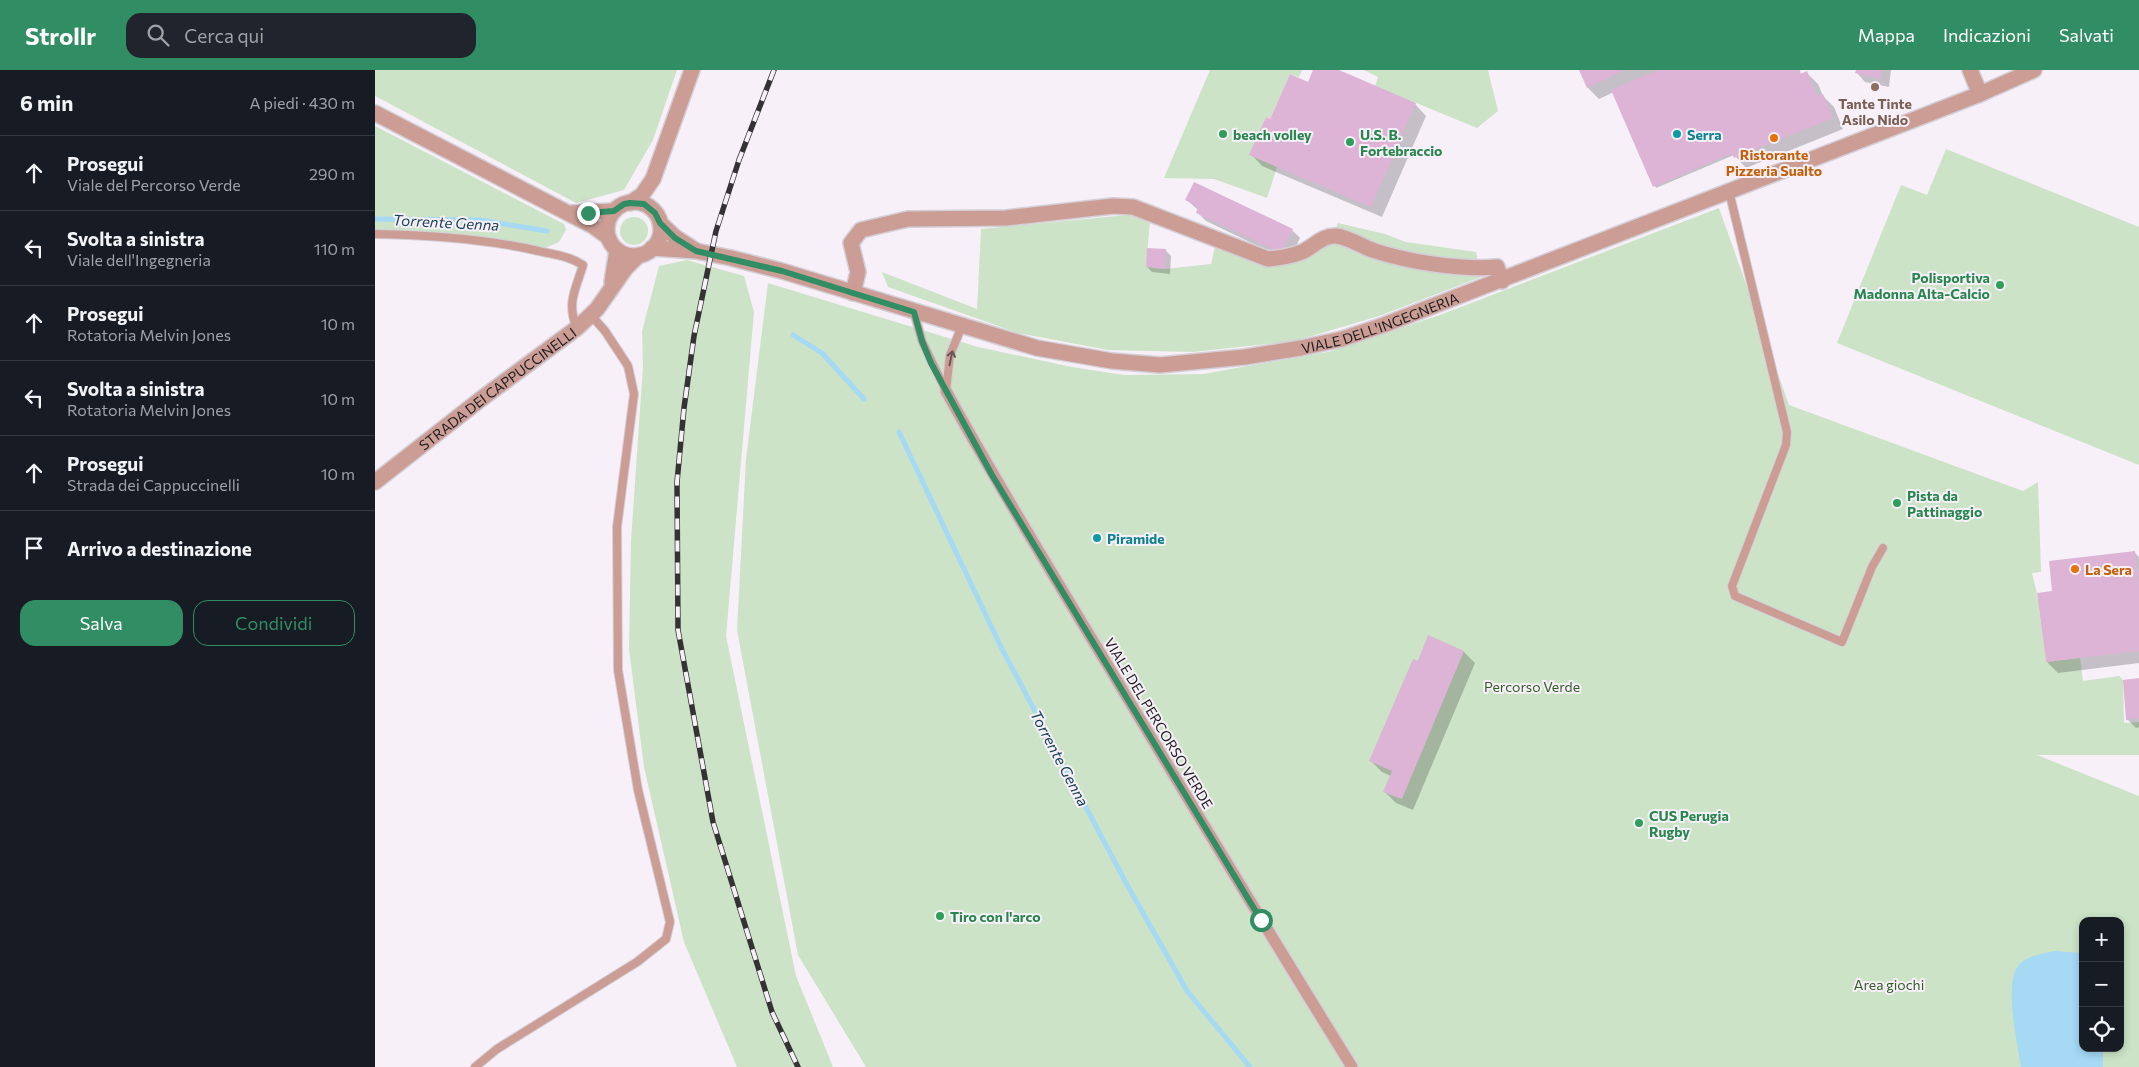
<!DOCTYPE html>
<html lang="it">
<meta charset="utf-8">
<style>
:root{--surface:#171b24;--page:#20242c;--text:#f1f3f6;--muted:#9ea1a6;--line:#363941;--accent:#318d63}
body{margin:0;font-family:Commissioner,sans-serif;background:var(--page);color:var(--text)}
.controls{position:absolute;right:15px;bottom:15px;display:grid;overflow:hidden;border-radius:10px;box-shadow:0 2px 8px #0003}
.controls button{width:45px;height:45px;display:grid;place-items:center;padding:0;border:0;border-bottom:1px solid var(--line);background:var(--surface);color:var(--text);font:25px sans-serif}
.stop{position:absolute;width:15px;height:15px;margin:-11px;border:4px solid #318d63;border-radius:50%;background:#fff}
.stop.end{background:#318d63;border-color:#fff;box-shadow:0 1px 5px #0008}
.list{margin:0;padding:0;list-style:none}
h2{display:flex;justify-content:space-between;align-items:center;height:65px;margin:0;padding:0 20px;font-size:21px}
h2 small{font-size:16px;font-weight:400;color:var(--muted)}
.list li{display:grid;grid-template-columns:32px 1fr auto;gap:15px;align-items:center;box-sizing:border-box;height:75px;padding:0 20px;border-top:1px solid var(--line)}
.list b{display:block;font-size:19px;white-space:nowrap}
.list p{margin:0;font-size:16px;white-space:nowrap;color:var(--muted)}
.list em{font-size:16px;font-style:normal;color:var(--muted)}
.actions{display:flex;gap:10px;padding:15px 20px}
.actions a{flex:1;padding:11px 0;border:1px solid var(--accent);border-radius:15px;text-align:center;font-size:18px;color:var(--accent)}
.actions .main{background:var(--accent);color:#fff}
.icon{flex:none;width:28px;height:28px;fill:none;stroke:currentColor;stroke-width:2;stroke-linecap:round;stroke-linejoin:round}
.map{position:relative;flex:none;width:1764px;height:997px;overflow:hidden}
header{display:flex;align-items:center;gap:30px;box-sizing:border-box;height:70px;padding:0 25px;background:var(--accent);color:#fff}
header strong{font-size:24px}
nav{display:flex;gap:28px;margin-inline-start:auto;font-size:18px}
.search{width:350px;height:45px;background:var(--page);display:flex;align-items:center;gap:12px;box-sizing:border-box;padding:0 18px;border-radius:15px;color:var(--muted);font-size:19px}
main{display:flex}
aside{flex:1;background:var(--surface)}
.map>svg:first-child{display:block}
.green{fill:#cce3c7;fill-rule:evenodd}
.water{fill:#a5d9f4}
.shadow{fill:#0003}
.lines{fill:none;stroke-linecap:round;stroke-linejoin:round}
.stream{stroke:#a5d9f4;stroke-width:5}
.building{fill:#ddb4d6}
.service-casing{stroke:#d4ced6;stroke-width:10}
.pedestrian-casing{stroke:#d4ced6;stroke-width:14}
.minor-casing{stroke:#d4ced6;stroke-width:18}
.tertiary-casing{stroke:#d4ced6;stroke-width:18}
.service{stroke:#cb9d95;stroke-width:8}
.pedestrian{stroke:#cb9d95;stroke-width:11}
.minor{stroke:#cb9d95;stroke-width:15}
.tertiary{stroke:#cb9d95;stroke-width:15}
.rail-casing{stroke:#353236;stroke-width:5.5}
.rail{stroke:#f7f0f9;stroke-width:4;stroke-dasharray:11;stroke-linecap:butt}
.oneway{stroke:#6c5654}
.route{stroke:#318d63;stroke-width:6}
.education-dot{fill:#8d6e63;stroke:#f7f0f9;stroke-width:2}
.leisure-dot{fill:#2e9e5b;stroke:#f7f0f9;stroke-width:2}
.culture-dot{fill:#0f9aa8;stroke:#f7f0f9;stroke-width:2}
.food-dot{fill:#e8710a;stroke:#f7f0f9;stroke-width:2}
.labels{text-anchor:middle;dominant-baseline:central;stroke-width:4;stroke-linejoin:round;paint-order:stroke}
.education-label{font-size:14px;font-weight:bold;fill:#785e54;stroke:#f7f0f9}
.leisure-label{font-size:14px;font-weight:bold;fill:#27864d;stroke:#f7f0f9;text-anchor:start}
.culture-label{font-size:14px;font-weight:bold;fill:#0d838f;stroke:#f7f0f9;text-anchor:start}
.food-label{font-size:14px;font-weight:bold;fill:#c56008;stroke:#f7f0f9}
.street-label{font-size:14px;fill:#1e1c1f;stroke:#f7f0f9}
.park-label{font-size:14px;fill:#315d27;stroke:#f7f0f9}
.water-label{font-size:15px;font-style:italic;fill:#174155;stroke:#f7f0f9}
</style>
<header>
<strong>Strollr</strong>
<div class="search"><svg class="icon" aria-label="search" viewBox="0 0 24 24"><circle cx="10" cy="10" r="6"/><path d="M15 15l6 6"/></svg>Cerca qui</div>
<nav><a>Mappa</a><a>Indicazioni</a><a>Salvati</a></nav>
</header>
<main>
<aside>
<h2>6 min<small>A piedi · 430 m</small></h2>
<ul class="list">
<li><svg class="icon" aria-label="ahead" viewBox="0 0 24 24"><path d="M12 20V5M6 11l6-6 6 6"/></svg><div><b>Prosegui</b><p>Viale del Percorso Verde</p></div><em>290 m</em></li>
<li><svg class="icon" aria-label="left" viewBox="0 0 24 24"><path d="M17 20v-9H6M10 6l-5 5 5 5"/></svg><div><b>Svolta a sinistra</b><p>Viale dell'Ingegneria</p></div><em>110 m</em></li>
<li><svg class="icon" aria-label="ahead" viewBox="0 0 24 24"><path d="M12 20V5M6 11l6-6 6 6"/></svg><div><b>Prosegui</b><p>Rotatoria Melvin Jones</p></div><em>10 m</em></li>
<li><svg class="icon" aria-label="left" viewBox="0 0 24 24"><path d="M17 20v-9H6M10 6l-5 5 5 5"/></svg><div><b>Svolta a sinistra</b><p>Rotatoria Melvin Jones</p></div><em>10 m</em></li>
<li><svg class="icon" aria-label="ahead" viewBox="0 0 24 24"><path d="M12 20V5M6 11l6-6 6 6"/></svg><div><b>Prosegui</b><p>Strada dei Cappuccinelli</p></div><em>10 m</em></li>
<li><svg class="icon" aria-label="arrive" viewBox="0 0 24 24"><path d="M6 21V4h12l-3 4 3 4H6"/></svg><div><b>Arrivo a destinazione</b></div></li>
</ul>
<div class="actions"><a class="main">Salva</a><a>Condividi</a></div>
</aside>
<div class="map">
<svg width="1764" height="997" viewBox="0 0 1764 997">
<rect width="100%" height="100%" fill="#f7f0f9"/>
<!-- green -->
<g class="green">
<polygon points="0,0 302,0 278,70 249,120 201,133 0,26"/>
<polygon points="835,0 927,0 924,7 915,4 895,49 891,47 875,84 902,97 892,128 839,109 789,108"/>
<polygon points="989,0 1113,0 1123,41 1102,58 1000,16 1003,7"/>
<polygon points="0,56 189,154 191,160 184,172 163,181 143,176 0,164"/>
<polygon points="1571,79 1764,157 1764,395 1462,273 1526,115 1552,125"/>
<path d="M1344 138 1414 335 1648 421 1663 412 1666 502 1657 503 1662 523 1671 592 1705 588 1708 611 1744 606 1748 610 1749 653 1764 652V685H1662L1764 726V997H491L423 885 362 560 371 389 393 213 603 277 697 297 749 305 828 304 953 282 1065 245ZM1708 851H1745V978H1708Z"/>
<polygon points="762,144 775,151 771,197 790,199 836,194 840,176 890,194 909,196 955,173 963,153 1010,164 1031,172 1101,182 1106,207 1004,246 920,271 818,282 733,280 643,263 513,217 507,202 602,239 606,159"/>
<circle cx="259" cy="161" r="14"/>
<polygon points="312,190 369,206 379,242 351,566 421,906 458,997 362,997 309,872 269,697 254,579 256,471 268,296 267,261 284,196"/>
</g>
<!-- water -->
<path class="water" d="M1680 881 1708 883V978H1728V997H1646C1643 975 1626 906 1647 892 1656 885 1669 883 1680 881Z"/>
<!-- shadow -->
<g class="shadow">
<polygon points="940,0 960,0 1040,34 1051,46 1007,147 887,96 876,84 896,50 934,13"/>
<polygon points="1205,0 1425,0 1426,5 1432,3 1443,14 1448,26 1459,37 1468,59 1371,98 1359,85 1281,118 1239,22 1224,29 1213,18"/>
<polygon points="1482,0 1516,0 1514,17 1490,12 1482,3"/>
<polygon points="812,130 917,160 925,168 914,191 831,151 822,142 823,140"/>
<polygon points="791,181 796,186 795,204 777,202 772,197"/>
<polygon points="1759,482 1764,487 1764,593 1683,603 1672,592 1679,523"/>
<polygon points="1054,567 1089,582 1100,593 1038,740 1021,733 1010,722 1016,706 1007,702 996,691"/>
<polygon points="1764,609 1764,657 1761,658 1752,649"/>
</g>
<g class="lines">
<!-- stream -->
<g class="stream">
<polyline points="0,149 105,150 172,161"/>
<polyline points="418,265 447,283 489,329"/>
<polyline points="524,362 627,579 750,811 812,921 875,997"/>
</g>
</g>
<!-- building -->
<g class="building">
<polygon points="938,0 964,0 1041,33 996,137 874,85 891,47 895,49 915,4 933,12"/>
<polygon points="1204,0 1249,0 1212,18"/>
<polygon points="1283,0 1424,0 1425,4 1432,1 1442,26 1448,24 1458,48 1359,88 1357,83 1278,117 1236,20"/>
<polygon points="1481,0 1507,0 1506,9 1480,3"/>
<polygon points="819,112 918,159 906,183 821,143 823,137 810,130"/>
<polygon points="772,178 791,179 790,199 771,197"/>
<polygon points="1760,481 1764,517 1764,581 1671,592 1662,523 1677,521 1674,491"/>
<polygon points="1053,565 1089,581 1027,729 1008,722 1017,701 994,691 1038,589 1043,591"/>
<polygon points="1764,608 1764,648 1751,650 1748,610"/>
</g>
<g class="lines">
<defs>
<g id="service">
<polyline points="1354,121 1412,362 1411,375 1357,516 1360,526 1467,572 1497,497 1508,478"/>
<path d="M0 164C55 165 114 169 168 182 182 185 196 187 208 195 201 219 191 233 202 258"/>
<polyline points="539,242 547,271 571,321"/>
<polyline points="571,321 575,285 587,256"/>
<polyline points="100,997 122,979 262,892 291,869 295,852 263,720 243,600 242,457 259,324 253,296 230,261 216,245"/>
</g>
<path id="pedestrian" d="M571 321C622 414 677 503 732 594 813 729 894 863 977 997"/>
<g id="minor">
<polyline points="1595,0 1605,24"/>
<polyline points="237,212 242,180"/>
<path d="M478 223 483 202 476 173 486 160 533 149 631 148 738 136 758 137 893 189C905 188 916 186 927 182 938 177 948 165 961 166 973 167 986 176 997 180 1033 192 1085 200 1122 197L1127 211"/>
<path id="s1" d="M0 412 106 329 202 258 222 239 250 199 264 185"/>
</g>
<g id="tertiary">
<polyline points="0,43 218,156 233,167"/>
<circle cx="259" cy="159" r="27"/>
<polyline points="255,133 267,125 278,109 317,0"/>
<polyline points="196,143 239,141"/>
<polyline points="285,153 300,167 320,180"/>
<path id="s2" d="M277 178 321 181 356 188 407 201 662 278 737 291 785 295 870 287 926 278 967 269 1009 255 1605 24 1659 0"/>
</g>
</defs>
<!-- service casing -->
<use href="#service" class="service-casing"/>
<!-- pedestrian casing -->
<use href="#pedestrian" class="pedestrian-casing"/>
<!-- minor casing -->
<use href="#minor" class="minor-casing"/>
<!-- tertiary casing -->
<use href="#tertiary" class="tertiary-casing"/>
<!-- service -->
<use href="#service" class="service"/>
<!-- pedestrian -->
<use href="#pedestrian" class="pedestrian"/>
<!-- minor -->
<use href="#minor" class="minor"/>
<!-- tertiary -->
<use href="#tertiary" class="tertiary"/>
<defs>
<polyline id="rail" points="399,0 364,90 341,161 319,266 309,338 302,412 303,560 338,752 397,942 423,997"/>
</defs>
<!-- rail casing -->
<use href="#rail" class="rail-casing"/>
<!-- rail -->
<use href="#rail" class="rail"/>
</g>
<!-- one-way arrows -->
<defs><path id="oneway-shaft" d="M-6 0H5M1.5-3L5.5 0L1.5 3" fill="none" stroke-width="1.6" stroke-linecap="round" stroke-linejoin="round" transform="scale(1.25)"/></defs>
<use class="oneway" href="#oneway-shaft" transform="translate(576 288) rotate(-78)"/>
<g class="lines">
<!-- route -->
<polyline class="route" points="213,143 239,141 249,134 255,133 269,134 280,143 285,153 300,168 321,181 407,201 539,242 547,271 556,293 617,405 886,850"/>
</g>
<!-- markers -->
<circle class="education-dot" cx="1500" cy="17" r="5"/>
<g class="leisure-dot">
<circle cx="848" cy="64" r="5"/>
<circle cx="975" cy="72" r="5"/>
<circle cx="1625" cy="215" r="5"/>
<circle cx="1522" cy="433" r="5"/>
<circle cx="1264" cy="753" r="5"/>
<circle cx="565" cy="846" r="5"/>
</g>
<g class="culture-dot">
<circle cx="1302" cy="64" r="5"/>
<circle cx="722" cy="468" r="5"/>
</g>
<g class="food-dot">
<circle cx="1399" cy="68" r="5"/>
<circle cx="1700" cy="499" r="5"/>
</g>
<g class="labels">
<!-- education labels -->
<g class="education-label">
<text x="1500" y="33">Tante Tinte<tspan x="1500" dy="16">Asilo Nido</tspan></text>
</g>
<!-- leisure labels -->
<g class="leisure-label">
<text x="858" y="64">beach volley</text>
<text x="985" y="64">U.S. B.<tspan x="985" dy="16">Fortebraccio</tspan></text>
<text x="1615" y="207" text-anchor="end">Polisportiva<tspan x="1615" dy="16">Madonna Alta-Calcio</tspan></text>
<text x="1532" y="425">Pista da<tspan x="1532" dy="16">Pattinaggio</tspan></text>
<text x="1274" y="745">CUS Perugia<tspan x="1274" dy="16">Rugby</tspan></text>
<text x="575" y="846">Tiro con l'arco</text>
</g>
<!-- culture labels -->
<g class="culture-label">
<text x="1312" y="64">Serra</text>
<text x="732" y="468">Piramide</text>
</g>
<!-- food labels -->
<g class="food-label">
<text x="1399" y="84">Ristorante<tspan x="1399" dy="16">Pizzeria Sualto</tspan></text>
<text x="1710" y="499" text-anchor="start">La Sera</text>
</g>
<!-- street labels -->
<g class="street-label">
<text stroke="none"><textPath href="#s2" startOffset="748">VIALE DELL'INGEGNERIA</textPath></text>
<text stroke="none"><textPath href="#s1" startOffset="154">STRADA DEI CAPPUCCINELLI</textPath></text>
<text transform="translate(784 653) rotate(59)">VIALE DEL PERCORSO VERDE</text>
</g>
<!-- park labels -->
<g class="park-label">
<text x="1157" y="616">Percorso Verde</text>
<text x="1514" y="914">Area giochi</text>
</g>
<!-- water labels -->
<g class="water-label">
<text transform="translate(71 152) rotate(3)">Torrente Genna</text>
<text transform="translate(685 688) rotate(62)">Torrente Genna</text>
</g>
</g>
</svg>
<div class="controls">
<button>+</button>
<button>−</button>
<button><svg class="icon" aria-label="locate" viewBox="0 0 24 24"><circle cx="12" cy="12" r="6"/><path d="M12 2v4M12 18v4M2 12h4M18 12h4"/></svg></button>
</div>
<div class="stop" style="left:886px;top:850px"></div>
<div class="stop end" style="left:213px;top:143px"></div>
</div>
</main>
